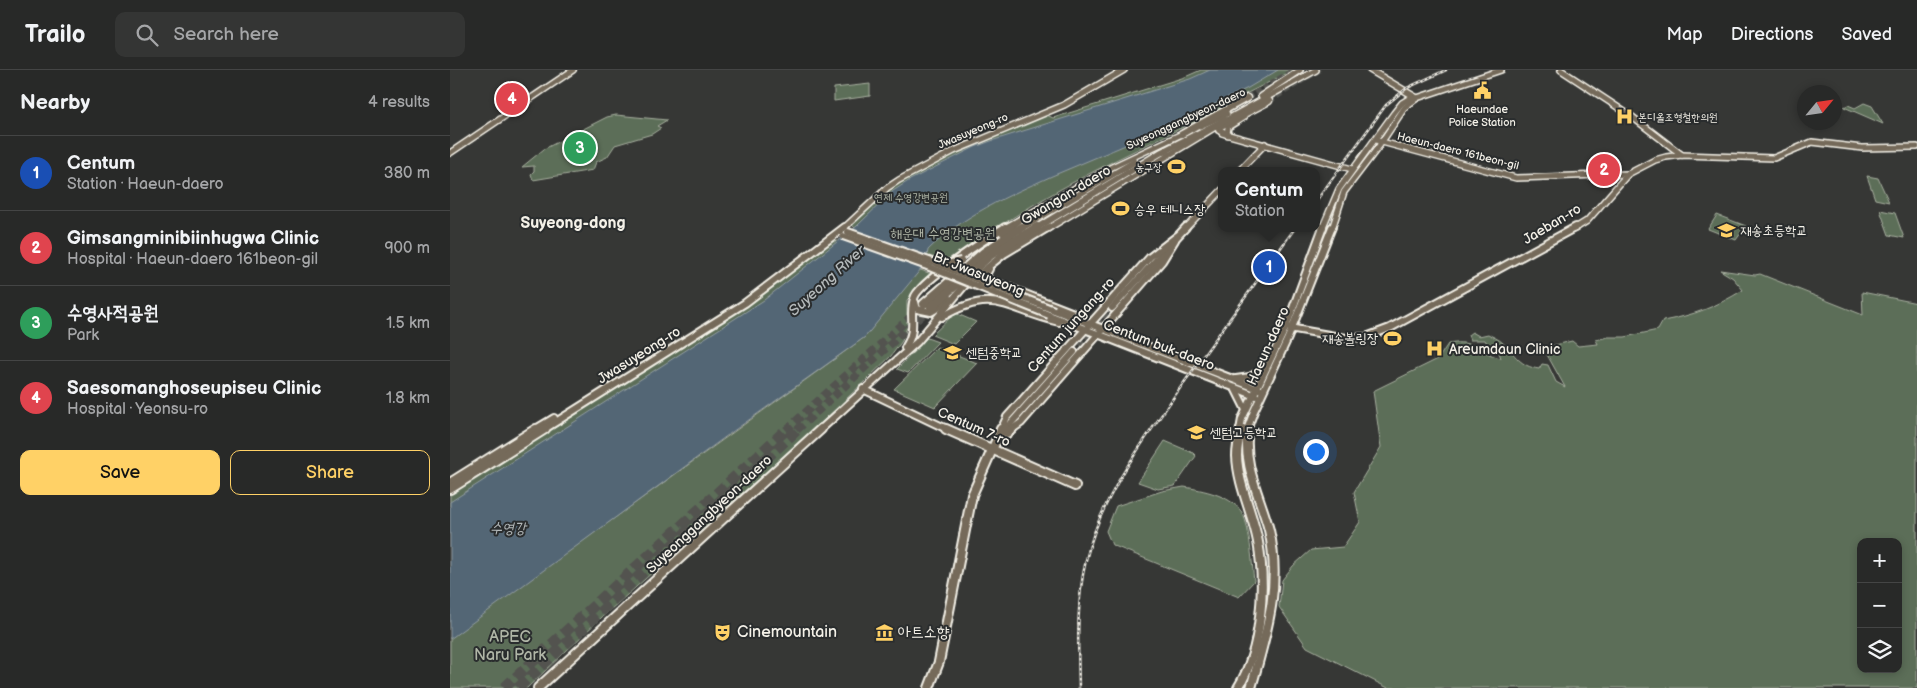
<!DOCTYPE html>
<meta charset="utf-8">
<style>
:root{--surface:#282928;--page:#343534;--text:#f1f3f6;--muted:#a5a6a8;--line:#444545;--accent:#ffd166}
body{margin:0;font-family:"Balsamiq Sans","Poor Story",sans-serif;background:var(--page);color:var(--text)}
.controls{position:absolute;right:15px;bottom:15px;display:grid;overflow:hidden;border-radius:10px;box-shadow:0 2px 8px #0003}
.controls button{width:45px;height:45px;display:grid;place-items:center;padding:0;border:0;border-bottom:1px solid var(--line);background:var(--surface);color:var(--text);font:25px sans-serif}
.compass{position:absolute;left:1347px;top:15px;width:45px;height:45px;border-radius:50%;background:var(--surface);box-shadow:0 2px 8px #0003;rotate:61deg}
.you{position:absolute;left:865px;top:381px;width:18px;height:18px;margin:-12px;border:4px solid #fff;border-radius:50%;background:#1a73e8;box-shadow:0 0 0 8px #1a73e833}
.badge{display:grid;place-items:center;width:32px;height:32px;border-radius:50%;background:var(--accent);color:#fff;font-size:16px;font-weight:700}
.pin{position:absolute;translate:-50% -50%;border:2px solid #fff;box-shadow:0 1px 5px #0006}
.popup{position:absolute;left:768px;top:97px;width:102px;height:65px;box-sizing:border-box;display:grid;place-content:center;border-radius:10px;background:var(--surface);filter:drop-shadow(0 1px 4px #0005);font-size:16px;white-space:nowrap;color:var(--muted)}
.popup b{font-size:19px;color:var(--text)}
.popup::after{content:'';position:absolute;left:50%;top:100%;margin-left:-10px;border:10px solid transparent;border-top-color:var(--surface)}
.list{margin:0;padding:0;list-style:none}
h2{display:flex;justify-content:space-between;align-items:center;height:65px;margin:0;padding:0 20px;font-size:21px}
h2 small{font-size:16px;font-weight:400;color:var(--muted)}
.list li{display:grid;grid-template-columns:32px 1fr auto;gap:15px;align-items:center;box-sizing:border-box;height:75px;padding:0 20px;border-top:1px solid var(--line)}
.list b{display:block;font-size:19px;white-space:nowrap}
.list p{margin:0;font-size:16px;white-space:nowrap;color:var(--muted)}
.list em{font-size:16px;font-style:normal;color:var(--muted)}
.actions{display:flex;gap:10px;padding:15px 20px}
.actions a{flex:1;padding:11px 0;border:1px solid var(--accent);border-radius:10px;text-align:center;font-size:18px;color:var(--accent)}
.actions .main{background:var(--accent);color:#111}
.icon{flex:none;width:28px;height:28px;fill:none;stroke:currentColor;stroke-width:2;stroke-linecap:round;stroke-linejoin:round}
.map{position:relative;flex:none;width:1467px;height:618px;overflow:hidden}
header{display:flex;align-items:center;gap:30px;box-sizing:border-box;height:70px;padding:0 25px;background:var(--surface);border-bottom:1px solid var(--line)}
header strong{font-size:24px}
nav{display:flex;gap:28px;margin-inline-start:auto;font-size:18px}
.search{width:350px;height:45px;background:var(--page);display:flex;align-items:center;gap:12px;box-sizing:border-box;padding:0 18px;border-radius:10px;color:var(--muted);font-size:19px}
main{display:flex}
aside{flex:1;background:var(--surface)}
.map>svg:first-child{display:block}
.green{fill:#5c6e58;stroke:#a8b0a0;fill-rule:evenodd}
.water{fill:#536675;stroke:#939ea3}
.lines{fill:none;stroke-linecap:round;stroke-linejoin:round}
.major-tunnel{stroke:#525350;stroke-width:6;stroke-dasharray:6 3;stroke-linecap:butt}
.highway-tunnel-far2{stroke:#525350;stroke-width:6;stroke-dasharray:6 3;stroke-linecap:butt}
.highway-tunnel-far1{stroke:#525350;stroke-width:8;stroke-dasharray:8 4.5;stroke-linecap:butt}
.highway-tunnel{stroke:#525350;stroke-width:11;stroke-dasharray:11 5;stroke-linecap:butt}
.major-far2-casing{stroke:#f4f1e8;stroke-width:8}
.major-far1-casing{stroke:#f4f1e8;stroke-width:10}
.major-casing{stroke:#f4f1e8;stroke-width:12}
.highway-far1-casing{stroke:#f4f1e8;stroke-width:9}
.highway-casing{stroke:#f4f1e8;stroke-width:12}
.major-far2{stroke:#746a5a;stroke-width:5}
.major-far1{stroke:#746a5a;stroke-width:6}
.major{stroke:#746a5a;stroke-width:8}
.highway-far1{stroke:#746a5a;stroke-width:6}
.highway{stroke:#746a5a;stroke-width:8}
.rail-casing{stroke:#f4f1e8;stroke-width:2.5}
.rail{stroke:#2a2d2e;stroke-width:1;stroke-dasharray:2.5;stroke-linecap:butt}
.major-bridge-casing{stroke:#f4f1e8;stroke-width:10;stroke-linecap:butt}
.major-bridge{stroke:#746a5a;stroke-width:6}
.labels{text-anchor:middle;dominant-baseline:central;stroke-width:4;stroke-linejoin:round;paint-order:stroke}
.far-poi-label{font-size:11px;fill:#f4f1e8;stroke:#2a2d2e}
.far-street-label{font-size:11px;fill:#f4f1e8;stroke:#2a2d2e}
.far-park-label{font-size:11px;fill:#b0b6a7;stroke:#2a2d2e}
.street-label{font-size:14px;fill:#f4f1e8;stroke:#2a2d2e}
.poi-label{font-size:14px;fill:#f4f1e8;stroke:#2a2d2e;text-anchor:start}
.park-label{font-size:14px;fill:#b0b6a7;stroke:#2a2d2e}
.water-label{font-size:15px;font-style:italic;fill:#b4b9ba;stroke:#2a2d2e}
.quarter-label{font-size:16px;font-weight:bold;fill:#f4f1e8;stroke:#2a2d2e}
.near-poi-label{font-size:16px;fill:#f4f1e8;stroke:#2a2d2e;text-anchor:start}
.near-park-label{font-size:16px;fill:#b0b6a7;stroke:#2a2d2e}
</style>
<header>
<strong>Trailo</strong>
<div class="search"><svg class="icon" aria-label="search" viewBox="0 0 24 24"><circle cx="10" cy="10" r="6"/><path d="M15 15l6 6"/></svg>Search here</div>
<nav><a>Map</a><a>Directions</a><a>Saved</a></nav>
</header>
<main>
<aside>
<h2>Nearby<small>4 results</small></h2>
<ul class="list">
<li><span class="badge" style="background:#1a4fb4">1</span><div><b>Centum</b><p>Station · Haeun-daero</p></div><em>380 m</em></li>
<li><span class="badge" style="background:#e0444e">2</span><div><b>Gimsangminibiinhugwa Clinic</b><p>Hospital · Haeun-daero 161beon-gil</p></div><em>900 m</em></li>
<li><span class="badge" style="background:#2e9e5b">3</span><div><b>수영사적공원</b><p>Park</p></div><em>1.5 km</em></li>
<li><span class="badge" style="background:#e0444e">4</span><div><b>Saesomanghoseupiseu Clinic</b><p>Hospital · Yeonsu-ro</p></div><em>1.8 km</em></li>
</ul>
<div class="actions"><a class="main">Save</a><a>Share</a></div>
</aside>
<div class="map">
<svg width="1467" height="618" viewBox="0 0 1467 618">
<rect width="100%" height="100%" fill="#363735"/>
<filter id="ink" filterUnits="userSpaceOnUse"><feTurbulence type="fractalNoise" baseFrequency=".02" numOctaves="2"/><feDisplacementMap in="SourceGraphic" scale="10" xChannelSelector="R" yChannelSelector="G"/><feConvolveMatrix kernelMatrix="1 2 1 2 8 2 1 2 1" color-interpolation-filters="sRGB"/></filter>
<g filter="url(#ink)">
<!-- green -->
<g class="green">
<path d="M751 0H843L778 33 773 38C680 83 583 126 502 191L490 192 408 161 402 155 446 113 477 95 595 44 603 48 735 7Z"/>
<polygon points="420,14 420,26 384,31 384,18"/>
<polygon points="1414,33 1422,36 1433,54 1394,37 1398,35 1405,38"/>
<polygon points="166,45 217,50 207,56 211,58 202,64 165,75 157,87 146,92 143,100 83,110 81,104 84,101 84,96 72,97 94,79 157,47"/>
<polygon points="1417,106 1428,108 1439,132 1425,129"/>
<polygon points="1430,140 1445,143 1454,168 1439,165"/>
<polygon points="1267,145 1296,156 1286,170 1258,159"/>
<polygon points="381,170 394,172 312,235 0,436 0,424 303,232"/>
<polygon points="468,199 484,205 470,216 457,230 457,257 452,271 441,286 368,356 151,548 77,618 0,618 0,567 415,267"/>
<path d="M1270 200 1305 205 1310 204 1413 245 1412 222 1467 233V618H938L857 577 829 537 832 510 843 496 861 480 893 477 910 452 904 422 931 377 923 321 988 289 998 274C1004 273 1012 272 1018 274 1030 277 1039 286 1051 288L1048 280 1038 275 1035 270H1020L1018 265 1022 262 1029 266 1038 264C1043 267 1049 269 1053 273 1066 285 1069 296 1089 299L1092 294 1098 295 1106 312 1115 317 1095 281 1101 276 1122 271 1128 276 1148 274 1146 270 1158 267H1175L1208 260 1213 251C1244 245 1266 237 1293 220L1283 208ZM1411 472H1448V599H1411Z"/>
<polygon points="505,243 526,252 504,274 482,265"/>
<polygon points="477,268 488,272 458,303 447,299"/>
<polygon points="487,277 527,293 485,337 444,319"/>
<polygon points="715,371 743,383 746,386 725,416 708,419 688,412"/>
<path d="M734 417C753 420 779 425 791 441 800 453 802 495 804 511L789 527 662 475 656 461 666 436 712 421Z"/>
</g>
<!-- water -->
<path class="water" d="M760 0H828L798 18 732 50 739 54 734 56 723 55C683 72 642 89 602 106 558 126 513 145 478 180L476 193 415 267 282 362 0 569V432L314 230 407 156 443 121 460 110 525 77 541 71 740 9Z"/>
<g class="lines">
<!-- major-tunnel -->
<polyline class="major-tunnel" points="624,282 662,238"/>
<!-- highway-tunnel-far2 -->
<g class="highway-tunnel-far2">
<polyline points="797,28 844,0"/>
<polyline points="819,31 869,0"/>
</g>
<!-- highway-tunnel-far1 -->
<g class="highway-tunnel-far1">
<polyline points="336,360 467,241"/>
<polyline points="347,360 481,237"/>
</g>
<!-- highway-tunnel -->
<g class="highway-tunnel">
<polyline points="54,618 337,359"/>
<polyline points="68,618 348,359"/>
</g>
<defs>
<g id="major-far2">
<polyline points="920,0 967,28"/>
<polyline points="1111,0 1181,46 1232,85"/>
<polyline points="811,26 850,0"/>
<polyline points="750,56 777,44"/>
<polyline points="772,63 902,99"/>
<polyline points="777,64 778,57 794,47"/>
<polyline points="928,71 1066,108 1178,104"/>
<polyline points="0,83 123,0"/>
<polyline points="789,101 815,74"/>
<polyline points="393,159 437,118 449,110 504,81 614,35 674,0"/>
<polyline points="553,159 662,97 736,62"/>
<polyline points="597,159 785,45 866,0"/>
<polyline points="735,159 772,120"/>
<polyline points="872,159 889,119 944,43 952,33 962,27"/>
<polyline points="882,159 894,122 929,76 955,37 967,28 1051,0"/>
<polyline points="1124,159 1137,151 1178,104 1205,90 1216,87 1232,85 1324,88 1362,72 1412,78 1467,77"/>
</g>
<g id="major-far1">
<polyline points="725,169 736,157"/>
<polyline points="539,199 535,206 537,209 621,242"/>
<polyline points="465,232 467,239 481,242 488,238 499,228"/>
<polyline points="662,238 716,179"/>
<polyline points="604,240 811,320"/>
<polyline points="599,245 806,326"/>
<path d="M492 247C545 216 557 240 609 252"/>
<polyline points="839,258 896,268 916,267 940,258 1126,157"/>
<path d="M455 278C469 257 457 243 465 226 474 209 536 169 555 157"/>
<polyline points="786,309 800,307 815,299"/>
<polyline points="785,318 796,340"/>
<polyline points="413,319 499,360"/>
<polyline points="84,360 104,348"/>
<polyline points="93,360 295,233 395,157"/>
<polyline points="370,360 467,272 514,216 554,184 599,157"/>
<polyline points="551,360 557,347 700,187 727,166"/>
<polyline points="555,360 624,282"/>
<polyline points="561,360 571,353 712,191 725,170"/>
<polyline points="790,360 792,349 836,257 873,157"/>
<polyline points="797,360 804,341 838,268 882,157"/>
</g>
<g id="major">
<polyline points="496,359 625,416"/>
<path d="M798 359C792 395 810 426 819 460 832 516 816 564 801 618"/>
<polyline points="557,363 562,359"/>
<polyline points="549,364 551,359"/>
<polyline points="0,413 86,359"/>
<polyline points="0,419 95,359"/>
<polyline points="88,618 371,359"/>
<polyline points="479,618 489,592 522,425 546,371 556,359"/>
<path d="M788 618C812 579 816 516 808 472 803 444 788 415 787 386 787 377 789 368 791 359"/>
</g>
<g id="highway-far1">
<polyline points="770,56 769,60 777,64"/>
<polyline points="771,56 819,31"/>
<polyline points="732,64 797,28"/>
<polyline points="559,159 571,149"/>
<polyline points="570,159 684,92"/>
<polyline points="585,159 710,83 775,50"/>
</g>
<g id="highway">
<polyline points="554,163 561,157"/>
<polyline points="474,234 534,182 572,157"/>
<polyline points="481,237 541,185 587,157"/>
</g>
</defs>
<!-- major-far2 casing -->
<use href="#major-far2" class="major-far2-casing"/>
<!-- major-far1 casing -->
<use href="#major-far1" class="major-far1-casing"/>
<!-- major casing -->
<use href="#major" class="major-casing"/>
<!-- highway-far1 casing -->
<use href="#highway-far1" class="highway-far1-casing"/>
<!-- highway casing -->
<use href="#highway" class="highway-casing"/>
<!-- major-far2 -->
<use href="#major-far2" class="major-far2"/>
<!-- major-far1 -->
<use href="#major-far1" class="major-far1"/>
<!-- major -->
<use href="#major" class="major"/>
<!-- highway-far1 -->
<use href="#highway-far1" class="highway-far1"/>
<!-- highway -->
<use href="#highway" class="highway"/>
<defs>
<g id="rail">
<polyline points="866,131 936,35 957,18 996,0"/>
<path d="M629 618C628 575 626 532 636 490 651 426 692 374 728 321 767 267 806 212 845 158"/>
</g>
</defs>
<!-- rail casing -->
<use href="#rail" class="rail-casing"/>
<!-- rail -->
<use href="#rail" class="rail"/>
<defs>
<g id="major-bridge">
<polyline points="398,162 482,192 604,240"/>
<polyline points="393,166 477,196 599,245"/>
<polyline points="497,194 511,191"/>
</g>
</defs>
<!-- major-bridge casing -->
<use href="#major-bridge" class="major-bridge-casing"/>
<!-- major-bridge -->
<use href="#major-bridge" class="major-bridge"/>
</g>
</g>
<!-- icons -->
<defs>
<symbol id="civic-bare" viewBox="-9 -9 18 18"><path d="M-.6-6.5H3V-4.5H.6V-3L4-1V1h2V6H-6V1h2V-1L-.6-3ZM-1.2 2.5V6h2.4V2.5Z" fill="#ffd166" stroke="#2a2d2e" stroke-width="2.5" paint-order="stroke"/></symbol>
<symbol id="hospital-bare" viewBox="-9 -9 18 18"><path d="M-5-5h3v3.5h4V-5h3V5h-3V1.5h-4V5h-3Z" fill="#ffd166" stroke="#2a2d2e" stroke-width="2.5" paint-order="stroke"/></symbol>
<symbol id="stadium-bare" viewBox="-9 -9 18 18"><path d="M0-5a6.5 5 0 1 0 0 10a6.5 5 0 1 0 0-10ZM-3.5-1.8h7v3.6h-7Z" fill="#ffd166" stroke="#2a2d2e" stroke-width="2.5" paint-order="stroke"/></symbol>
<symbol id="school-bare" viewBox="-9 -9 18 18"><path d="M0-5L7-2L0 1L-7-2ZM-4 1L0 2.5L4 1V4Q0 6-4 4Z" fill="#ffd166" stroke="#2a2d2e" stroke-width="2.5" paint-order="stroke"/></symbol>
<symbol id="theatre-bare" viewBox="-9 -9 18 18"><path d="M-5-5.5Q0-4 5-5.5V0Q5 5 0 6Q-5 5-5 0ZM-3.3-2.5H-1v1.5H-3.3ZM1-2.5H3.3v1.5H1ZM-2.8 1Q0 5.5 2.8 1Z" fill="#ffd166" stroke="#2a2d2e" stroke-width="2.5" paint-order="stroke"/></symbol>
<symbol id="museum-bare" viewBox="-9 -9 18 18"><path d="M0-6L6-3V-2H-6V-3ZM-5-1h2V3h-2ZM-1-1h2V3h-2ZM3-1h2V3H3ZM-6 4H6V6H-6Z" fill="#ffd166" stroke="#2a2d2e" stroke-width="2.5" paint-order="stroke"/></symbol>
</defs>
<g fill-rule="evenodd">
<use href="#civic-bare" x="1020" y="8" width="25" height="25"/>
<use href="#hospital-bare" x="1162" y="34" width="25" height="25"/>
<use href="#stadium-bare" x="714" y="84" width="25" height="25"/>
<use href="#stadium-bare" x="658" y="126" width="25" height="25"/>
<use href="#school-bare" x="1264" y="148" width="25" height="25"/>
<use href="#stadium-bare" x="930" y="256" width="25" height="25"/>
<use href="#hospital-bare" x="972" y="266" width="25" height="25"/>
<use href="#school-bare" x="490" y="270" width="25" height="25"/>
<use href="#school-bare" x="734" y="350" width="25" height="25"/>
<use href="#theatre-bare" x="260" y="550" width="25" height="25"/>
<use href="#museum-bare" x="422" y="550" width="25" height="25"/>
</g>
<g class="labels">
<!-- far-poi labels -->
<g class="far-poi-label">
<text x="1032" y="39">Haeundae<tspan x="1032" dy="13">Police Station</tspan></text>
<text x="1188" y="47" text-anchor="start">본디올조형철한의원</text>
<text x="712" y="97" text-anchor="end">농구장</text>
</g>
<!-- far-street labels -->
<g class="far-street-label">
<text transform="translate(736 49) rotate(-25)">Suyeonggangbyeon-daero</text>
<text transform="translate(523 61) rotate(-23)">Jwasuyeong-ro</text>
<text transform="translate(1008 81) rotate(14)">Haeun-daero 161beon-gil</text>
</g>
<!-- far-park labels -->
<g class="far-park-label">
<text x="461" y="127">연제 수영강변공원</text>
</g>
<!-- street labels -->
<g class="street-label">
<text transform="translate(616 125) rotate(-31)">Gwangan-daero</text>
<text transform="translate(1102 154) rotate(-31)">Jaeban-ro</text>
<text transform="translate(529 204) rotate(22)">Br. Jwasuyeong</text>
<text transform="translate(621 255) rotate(-48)">Centum jungang-ro</text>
<text transform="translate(709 275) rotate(21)">Centum buk-daero</text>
<text transform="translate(818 276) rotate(-66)">Haeun-daero</text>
<text transform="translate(189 285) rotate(-32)">Jwasuyeong-ro</text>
<text transform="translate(524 357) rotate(24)">Centum 7-ro</text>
<text transform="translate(259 444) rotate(-43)">Suyeonggangbyeon-daero</text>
</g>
<!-- poi labels -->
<g class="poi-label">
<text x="684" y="139">승우 테니스장</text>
<text x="1290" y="160">재송초등학교</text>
<text x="928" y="268" text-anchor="end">재송볼링장</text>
<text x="999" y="279">Areumdaun Clinic</text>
<text x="516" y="282">센텀중학교</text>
<text x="760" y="362">센텀고등학교</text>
</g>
<!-- park labels -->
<g class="park-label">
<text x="493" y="163">해운대 수영강변공원</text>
</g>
<!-- water labels -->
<g class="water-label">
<text transform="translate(377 211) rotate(-42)">Suyeong River</text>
<text x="58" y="458">수영강</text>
</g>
<!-- quarter labels -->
<g class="quarter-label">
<text x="123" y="153">Suyeong-dong</text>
</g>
<!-- near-poi labels -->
<g class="near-poi-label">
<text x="287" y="562">Cinemountain</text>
<text x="448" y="562">아트소향</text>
</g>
<!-- near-park labels -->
<g class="near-park-label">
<text x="60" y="567">APEC<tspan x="60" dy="18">Naru Park</tspan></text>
</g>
</g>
</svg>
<div class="controls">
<button>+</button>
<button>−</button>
<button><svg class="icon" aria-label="layers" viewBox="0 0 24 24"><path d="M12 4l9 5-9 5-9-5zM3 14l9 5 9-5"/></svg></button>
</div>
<svg class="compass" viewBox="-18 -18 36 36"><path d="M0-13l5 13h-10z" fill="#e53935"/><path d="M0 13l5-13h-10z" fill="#a5a6a8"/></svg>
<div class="you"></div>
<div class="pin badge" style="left:819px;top:197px;background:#1a4fb4">1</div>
<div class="popup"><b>Centum</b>Station</div>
<div class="pin badge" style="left:1154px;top:100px;background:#e0444e">2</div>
<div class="pin badge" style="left:130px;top:78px;background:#2e9e5b">3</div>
<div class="pin badge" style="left:62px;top:29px;background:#e0444e">4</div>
</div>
</main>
